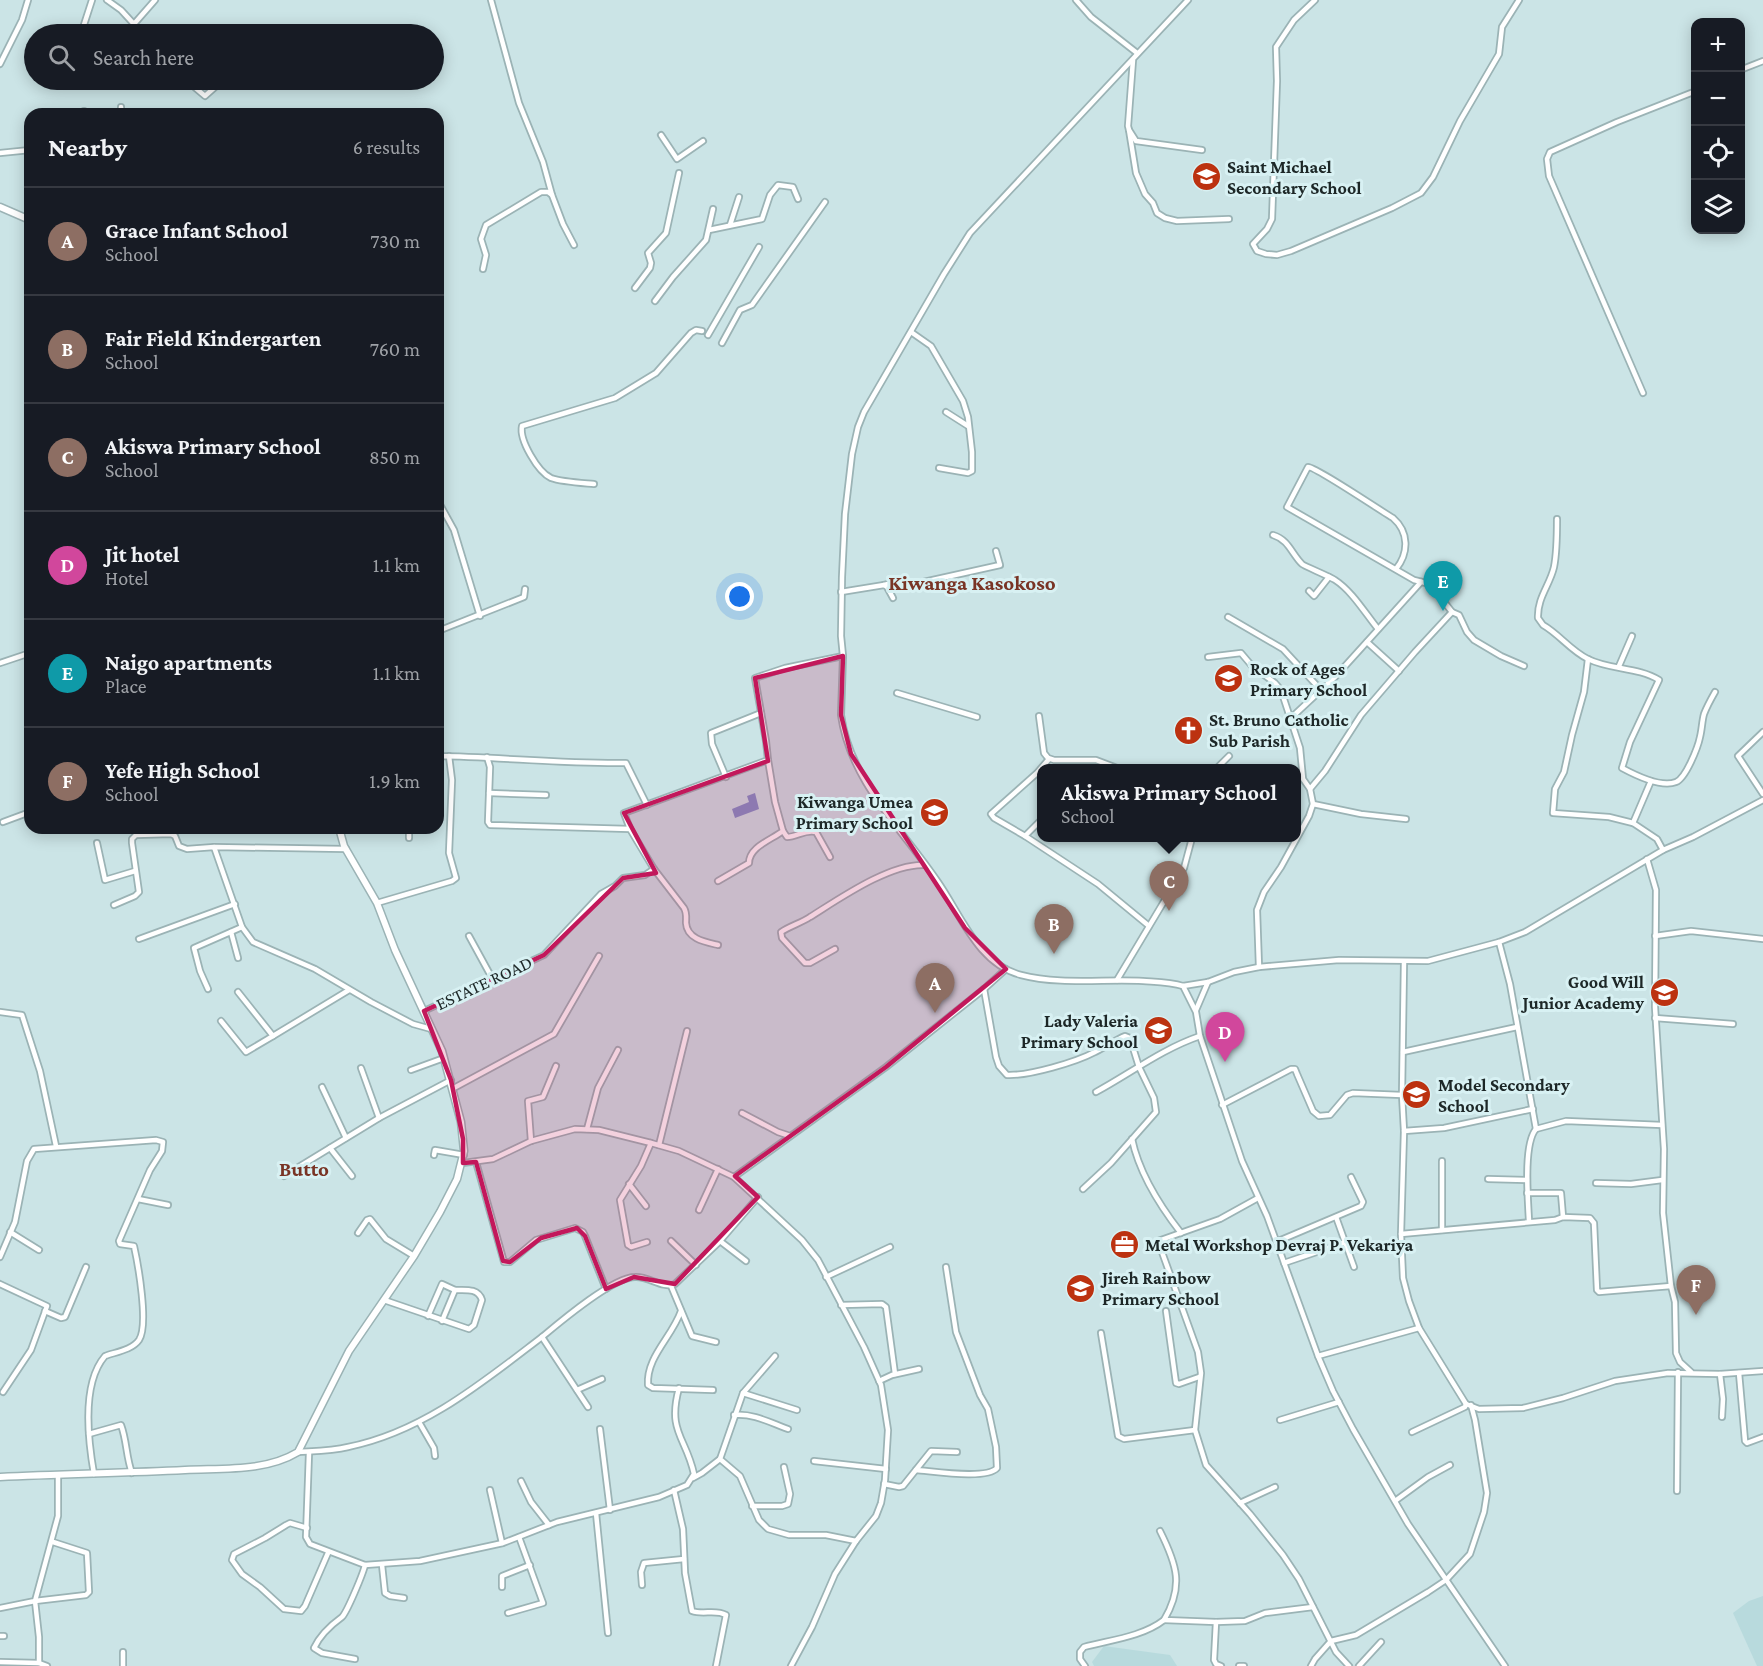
<!DOCTYPE html>
<meta charset="utf-8">
<style>
:root{--surface:#171b24;--page:#20242c;--text:#f1f3f6;--muted:#9ea1a6;--line:#363941;--accent:#d99c8e}
body{margin:0;font-family:"Crimson Pro",serif;background:var(--page);color:var(--text)}
.controls{position:absolute;right:18px;top:18px;display:grid;overflow:hidden;border-radius:12px;box-shadow:0 3px 15px #0003}
.controls button{width:54px;height:54px;display:grid;place-items:center;padding:0;border:0;border-bottom:2px solid var(--line);background:var(--surface);color:var(--text);font:30px sans-serif}
.you{position:absolute;left:740px;top:597px;width:21px;height:21px;margin:-15px;border:4px solid #fff;border-radius:50%;background:#1a73e8;box-shadow:0 0 0 9px #1a73e833}
.badge{display:grid;place-items:center;width:39px;height:39px;border-radius:50%;background:var(--accent);color:#fff;font-size:20px;font-weight:700}
.pin{position:absolute;translate:-50% -50px;filter:drop-shadow(0 2px 3px #0008)}
.pin::after{content:'';position:absolute;top:32px;width:21px;height:18px;background:inherit;clip-path:polygon(0 0,100% 0,50% 100%)}
.popup{position:absolute;left:1037px;top:764px;width:264px;height:78px;box-sizing:border-box;display:grid;place-content:center;border-radius:12px;background:var(--surface);filter:drop-shadow(0 2px 4px #0005);font-size:20px;white-space:nowrap;color:var(--muted)}
.popup b{font-size:22px;color:var(--text)}
.popup::after{content:'';position:absolute;left:50%;top:100%;margin-left:-12px;border:12px solid transparent;border-top-color:var(--surface)}
.list{margin:0;padding:0;list-style:none}
h2{display:flex;justify-content:space-between;align-items:center;height:78px;margin:0;padding:0 24px;font-size:26px}
h2 small{font-size:20px;font-weight:400;color:var(--muted)}
.list li{display:grid;grid-template-columns:39px 1fr auto;gap:18px;align-items:center;box-sizing:border-box;height:108px;padding:0 24px;border-top:2px solid var(--line)}
.list b{display:block;font-size:22px;white-space:nowrap}
.list p{margin:0;font-size:20px;white-space:nowrap;color:var(--muted)}
.list em{font-size:20px;font-style:normal;color:var(--muted)}
.icon{flex:none;width:33px;height:33px;fill:none;stroke:currentColor;stroke-width:2;stroke-linecap:round;stroke-linejoin:round}
.map{position:relative;flex:none;width:1763px;height:1666px;overflow:hidden}
.search{position:absolute;background:var(--surface);box-shadow:0 3px 15px #0003;left:24px;top:24px;width:420px;height:66px;display:flex;align-items:center;gap:15px;box-sizing:border-box;padding:0 21px;border-radius:33px;color:var(--muted);font-size:22px}
.panel{position:absolute;background:var(--surface);box-shadow:0 3px 15px #0003;left:24px;top:108px;width:420px;height:726px;border-radius:18px}
.map>svg:first-child{display:block}
.built{fill:#b8dadd}
.water{fill:#8092c7}
.lines{fill:none;stroke-linecap:round;stroke-linejoin:round}
.minor-casing{stroke:#9bb3b5;stroke-width:8}
.tertiary-casing{stroke:#9bb3b5;stroke-width:9}
.minor{stroke:#fff;stroke-width:4.5}
.tertiary{stroke:#fff;stroke-width:6}
.marked{fill:#c2185b;fill-opacity:0.2;stroke:#c2185b;stroke-width:4.5;stroke-linejoin:round}
.labels{text-anchor:middle;dominant-baseline:central;stroke-width:6;stroke-linejoin:round;paint-order:stroke}
.poi-label{font-size:18px;font-weight:bold;fill:#1d2727;stroke:#d8f1f3;text-anchor:start}
.street-label{font-size:18px;fill:#1d2727;stroke:#d8f1f3}
.quarter-label{font-size:21px;font-weight:bold;fill:#793425;stroke:#d8f1f3}
</style>
<div class="map">
<svg width="1763" height="1666" viewBox="0 0 1763 1666">
<rect width="100%" height="100%" fill="#cbe4e6"/>
<!-- built -->
<g class="built">
<polygon points="1763,1596 1763,1666 1757,1666 1733,1613 1749,1601"/>
<polygon points="1104,1646 1170,1655 1177,1666 1094,1666 1092,1662"/>
</g>
<!-- water -->
<polygon class="water" points="755,793 759,809 735,818 732,809 749,802 747,796"/>
<g class="lines">
<defs>
<g id="minor">
<polyline points="107,0 121,10 143,34"/>
<polyline points="491,0 519,103 543,162 552,195"/>
<polyline points="1076,0 1091,17 1137,53"/>
<path d="M1188 0 970 233 944 274 864 412 858 427 852 454 845 514 842 577 841 636 843 656 841 715C850 781 903 830 938 882 961 915 978 964 1021 975 1059 985 1103 979 1143 981 1157 982 1170 982 1183 986L1196 1012 1200 1036 1242 1161 1267 1216 1318 1356 1333 1391 1353 1429 1408 1524 1505 1666"/>
<polyline points="1315,0 1294,20 1276,47 1277,81 1272,219 1267,229 1253,244 1257,251 1266,254 1277,255 1291,251 1392,208 1421,193 1433,177 1460,121 1499,54 1502,27 1519,0"/>
<polyline points="134,24 155,0"/>
<polyline points="81,34 92,0"/>
<polyline points="1133,60 1128,126 1129,130 1136,141 1202,150"/>
<polyline points="0,64 22,20 28,0"/>
<polyline points="1740,70 1763,61"/>
<polyline points="186,80 205,96 223,80"/>
<polyline points="84,111 84,114"/>
<polyline points="121,114 121,107"/>
<polyline points="1129,130 1136,173 1145,194 1153,203 1157,213 1165,218 1177,221 1229,219"/>
<polyline points="661,135 677,159 703,141"/>
<polyline points="0,153 30,150"/>
<polyline points="730,225 739,197"/>
<polyline points="709,230 762,219 770,195 778,185 793,187 798,199"/>
<polyline points="483,269 486,255 481,239 486,225 541,192 548,192 552,195 563,224 574,245"/>
<polyline points="635,288 650,268 651,263 648,253 666,233 679,173"/>
<polyline points="655,301 673,277 706,240 713,209"/>
<polyline points="911,332 931,346 963,401 968,417 972,452 972,471 968,473 939,468"/>
<polyline points="708,335 759,247"/>
<polyline points="722,343 740,310 752,305 825,202"/>
<polyline points="1643,393 1549,176 1547,159 1550,152 1617,122 1696,91"/>
<polyline points="946,412 968,426"/>
<path d="M594 484C583 483 562 482 551 478 538 472 519 440 522 426L615 398 656 373 691 333 696 330 702 331"/>
<polyline points="438,501 454,530 480,616"/>
<path d="M1557 519C1557 535 1557 552 1554 567 1550 585 1537 598 1538 618L1543 625C1559 634 1571 651 1588 659 1610 670 1638 667 1659 680L1630 742 1622 768C1635 775 1661 788 1676 782 1686 778 1698 747 1700 737 1702 729 1702 721 1704 714 1707 706 1711 699 1715 692"/>
<path d="M1273 535C1289 540 1291 553 1302 564 1304 566 1329 576 1335 580 1352 591 1365 613 1378 629"/>
<path d="M1396 569C1409 553 1409 532 1393 518 1381 511 1316 467 1308 467L1287 507 1414 580 1430 584 1452 612 1459 615 1467 632 1474 640 1501 656 1524 666"/>
<polyline points="884,585 900,581 910,585 1000,565 996,551"/>
<polyline points="1309,591 1314,596 1329,577"/>
<polyline points="841,592 884,585 887,587 893,598"/>
<polyline points="1228,617 1283,649 1321,690"/>
<polyline points="438,631 524,597 525,589"/>
<polyline points="1367,642 1399,671"/>
<polyline points="1208,657 1241,653 1252,666 1275,683 1281,690 1300,748 1303,779 1310,789"/>
<polyline points="1588,659 1584,692 1572,735 1564,772 1555,789 1553,813 1609,817 1633,823 1657,839 1663,850"/>
<polyline points="0,663 30,653"/>
<polyline points="1619,666 1632,636"/>
<polyline points="897,693 977,717"/>
<polyline points="1039,716 1044,753 1048,758 1054,760 1096,760 1117,768"/>
<polyline points="1291,718 1336,676 1421,582"/>
<polyline points="1763,732 1738,756 1763,794"/>
<path d="M438 756C501 757 564 764 626 763L647 805"/>
<polyline points="487,757 490,767 488,822 490,825 630,829 624,813 768,760 766,741 755,678 785,668 843,656"/>
<polyline points="1217,768 1229,756"/>
<polyline points="726,777 712,744 711,733 761,713"/>
<polyline points="489,793 546,795"/>
<polyline points="1313,804 1361,814 1406,819"/>
<polyline points="1042,819 1025,836 1098,884 1149,926"/>
<polyline points="3,822 30,812"/>
<polyline points="1633,823 1651,781"/>
<polyline points="409,828 409,838"/>
<path d="M630 829 654 869 684 908C687 913 686 917 686 923 687 939 705 942 718 945"/>
<path d="M783 831 787 837C797 837 805 829 816 832L830 857"/>
<polyline points="1025,836 994,818 991,814 1037,773 1049,759"/>
<polyline points="97,843 105,880 135,871"/>
<polyline points="214,847 242,927 253,942 315,969 371,1002 413,1024 431,1029"/>
<polyline points="1647,859 1656,890 1655,1007 1664,1149 1663,1213 1671,1286 1675,1302 1676,1353 1680,1362 1691,1372"/>
<path d="M718 881 749 863C749 847 771 840 783 831L775 802 768 760"/>
<polyline points="377,903 452,881 456,878 449,853 452,780 449,756"/>
<polyline points="114,905 135,896 139,892 132,843 132,839 136,835 171,834 175,836 179,846 187,849 214,847 346,849"/>
<polyline points="231,932 238,958"/>
<polyline points="469,936 492,978"/>
<polyline points="1655,936 1691,931 1763,939"/>
<polyline points="139,939 235,904"/>
<polyline points="1499,942 1510,984 1536,1129 1566,1121 1662,1125"/>
<path d="M835 949 810 963H805L782 938 781 932C790 926 801 923 810 917 839 899 890 863 925 865"/>
<polyline points="1404,962 1402,1095 1404,1131 1401,1234 1403,1278 1409,1301 1419,1328"/>
<polyline points="1259,967 1257,910 1264,892 1281,867 1309,816 1313,804 1310,789 1325,771 1361,715 1415,652 1452,612"/>
<polyline points="1117,980 1184,868 1192,838"/>
<polyline points="1183,986 1208,982 1234,972 1259,967 1339,960 1428,961 1499,942 1525,932 1663,850 1693,837 1763,800"/>
<polyline points="208,989 200,971 194,948 242,927"/>
<path d="M984 989 996 1057 999 1066 1007 1075C1029 1076 1076 1062 1095 1052 1106 1047 1115 1040 1125 1036L1130 1038 1139 1067 1154 1098 1156 1112 1111 1163 1083 1189"/>
<polyline points="238,992 273,1036 349,990"/>
<polyline points="1196,1010 1208,982"/>
<polyline points="424,1011 544,955 601,894 615,886 623,878 645,875 654,869"/>
<polyline points="0,1012 22,1015 40,1071 56,1146"/>
<polyline points="1655,1018 1733,1024"/>
<polyline points="221,1021 246,1052 273,1036"/>
<polyline points="1403,1052 1517,1027"/>
<polyline points="361,1068 379,1118"/>
<polyline points="411,1070 444,1058"/>
<polyline points="322,1087 346,1138"/>
<polyline points="452,1089 554,1034 599,956"/>
<path d="M1096 1092C1131 1073 1162 1049 1200 1036"/>
<polyline points="1222,1105 1291,1069 1295,1069 1297,1074 1313,1111 1319,1116 1330,1115 1347,1095 1353,1093 1402,1095"/>
<polyline points="742,1113 778,1132 790,1136"/>
<polyline points="587,1129 598,1088 618,1050"/>
<polyline points="1404,1131 1444,1128 1533,1109"/>
<path d="M1132 1139C1139 1173 1160 1206 1181 1233"/>
<polyline points="531,1141 528,1101 543,1097 556,1066"/>
<polyline points="659,1145 687,1031"/>
<polyline points="330,1148 352,1176"/>
<polyline points="434,1155 435,1150 464,1155"/>
<polyline points="1442,1161 1442,1230"/>
<polyline points="476,1162 504,1262 510,1262 536,1240 575,1228 583,1232 585,1236 606,1289"/>
<polyline points="463,1163 493,1159 531,1141 575,1129 599,1130 651,1143 679,1151 734,1177 802,1240 818,1260 864,1347 881,1385 888,1430 885,1480 881,1503 876,1516 856,1541 835,1574 812,1627 791,1666"/>
<polyline points="284,1176 379,1118 451,1080"/>
<polyline points="734,1177 886,1067 984,989 1006,969"/>
<polyline points="1488,1179 1527,1180"/>
<polyline points="1596,1183 1631,1184 1662,1180"/>
<polyline points="629,1184 646,1206"/>
<polyline points="1527,1193 1561,1193 1563,1217"/>
<polyline points="1258,1198 1220,1219 1158,1241 1198,1352 1201,1373 1195,1430 1206,1465 1250,1514 1283,1555 1299,1579 1336,1652 1349,1666"/>
<polyline points="138,1199 168,1205"/>
<polyline points="699,1210 718,1169"/>
<polyline points="1336,1217 1354,1267"/>
<path d="M1529 1221C1528 1200 1523 1144 1536 1129"/>
<polyline points="10,1232 39,1250"/>
<polyline points="358,1233 367,1220 370,1219 386,1239 414,1256"/>
<polyline points="1401,1234 1555,1220 1563,1217 1590,1218 1594,1223 1597,1290 1599,1292 1671,1286"/>
<polyline points="671,1241 696,1265"/>
<polyline points="720,1241 746,1261"/>
<polyline points="647,1242 631,1247 628,1245 620,1200 641,1166 651,1143"/>
<polyline points="1276,1242 1361,1206 1363,1202 1351,1177"/>
<path d="M0 1257 15 1222 27 1161 34 1149 156 1140 163 1142 162 1151 150 1170 119 1241 120 1244 134 1246C138 1264 149 1325 139 1340 132 1350 116 1352 105 1356 81 1384 88 1440 94 1474"/>
<polyline points="1284,1263 1346,1242"/>
<polyline points="826,1277 890,1247"/>
<polyline points="0,1284 47,1306 31,1350 3,1392"/>
<polyline points="671,1286 692,1336 716,1342"/>
<path d="M384 1300 469 1329 474 1325 482 1300C478 1288 466 1290 455 1290"/>
<polyline points="841,1305 882,1304 886,1307 895,1374"/>
<polyline points="45,1311 61,1318 65,1317 86,1267"/>
<path d="M681 1311C672 1337 646 1357 648 1385L653 1388 713 1390"/>
<polyline points="1166,1311 1176,1383 1179,1384 1199,1377"/>
<polyline points="428,1316 442,1284 455,1290 442,1321"/>
<polyline points="1101,1333 1118,1436 1124,1439 1195,1430"/>
<polyline points="775,1356 743,1393 720,1459 740,1476 759,1520 768,1529 789,1535 826,1535 856,1541"/>
<polyline points="1318,1356 1419,1328 1466,1404 1479,1409 1523,1408 1563,1398 1615,1381 1668,1373 1720,1374 1763,1371"/>
<polyline points="1739,1373 1745,1441 1747,1443 1763,1437"/>
<polyline points="1720,1374 1723,1399 1722,1417"/>
<polyline points="879,1381 892,1375 919,1369"/>
<polyline points="577,1390 602,1379"/>
<polyline points="743,1393 797,1410"/>
<path d="M588 1407 542 1337C560 1322 613 1277 635 1277 649 1276 662 1289 675 1284L720 1241 758 1197"/>
<path d="M734 1415C753 1413 771 1423 788 1429"/>
<polyline points="1280,1420 1339,1402"/>
<polyline points="419,1422 434,1448 435,1456"/>
<polyline points="600,1429 610,1510"/>
<polyline points="1412,1432 1465,1407 1466,1404"/>
<path d="M89 1434 121 1425C127 1441 126 1457 132 1473"/>
<path d="M298 1452C315 1451 332 1451 348 1447 423 1432 483 1382 542 1337"/>
<path d="M309 1453 306 1537 310 1544 365 1565 420 1561 503 1543 557 1522 659 1497 687 1485 694 1474C686 1437 667 1432 679 1388"/>
<polyline points="814,1461 886,1469"/>
<path d="M916 1470C932 1471 987 1480 997 1468L996 1447 988 1409 980 1395 956 1332 946 1267"/>
<polyline points="693,1478 702,1473 720,1459"/>
<polyline points="521,1481 531,1502 549,1525"/>
<polyline points="884,1484 899,1487 903,1486 931,1451 957,1452"/>
<polyline points="490,1490 502,1543"/>
<path d="M674 1490 683 1529 685 1573 692 1611C703 1615 716 1609 726 1615L716 1666"/>
<polyline points="1677,1491 1678,1372"/>
<polyline points="1395,1501 1428,1477 1450,1465"/>
<polyline points="1240,1503 1275,1487"/>
<polyline points="752,1506 782,1506 788,1504 790,1494 784,1467"/>
<polyline points="596,1513 608,1633"/>
<polyline points="307,1528 290,1523 286,1525 265,1538 234,1554 232,1560 242,1574 260,1587 284,1609 301,1611 305,1606 328,1553"/>
<path d="M1160 1531C1177 1565 1184 1586 1164 1620L1216 1622 1245 1621 1265 1613 1313 1607"/>
<polyline points="382,1565 385,1593 390,1596 404,1598"/>
<polyline points="642,1585 641,1572 644,1563 684,1559"/>
<polyline points="502,1587 502,1576 530,1565"/>
<polyline points="0,1608 35,1601 58,1516 58,1476"/>
<polyline points="508,1613 543,1603 519,1537"/>
<polyline points="1216,1622 1214,1660 1216,1664 1221,1666"/>
<polyline points="0,1636 4,1636"/>
<polyline points="123,1652 123,1666"/>
<path d="M355 1659 322 1653 314 1648C320 1635 331 1625 342 1617 347 1612 363 1574 365 1565"/>
<polyline points="0,1662 39,1663 47,1666"/>
<polyline points="39,1663 39,1637 35,1601 86,1595 89,1592 87,1553 53,1542"/>
<path d="M1085 1666 1080 1659V1652L1084 1647C1110 1640 1142 1637 1164 1620"/>
<polyline points="1239,1666 1244,1666"/>
<polyline points="1311,1666 1315,1659 1331,1641 1356,1635 1428,1592 1446,1580 1470,1554 1484,1512 1487,1493 1475,1420 1471,1405"/>
<polyline points="1359,1666 1381,1642"/>
</g>
<g id="tertiary">
<polyline points="0,207 30,220"/>
<path d="M0 1477C62 1474 123 1473 185 1470 222 1468 265 1472 298 1452L349 1351 414 1256 440 1212 457 1179 464 1151 461 1122 442 1051 395 950 377 903 344 846 339 828"/>
</g>
</defs>
<!-- minor casing -->
<use href="#minor" class="minor-casing"/>
<!-- tertiary casing -->
<use href="#tertiary" class="tertiary-casing"/>
<!-- minor -->
<use href="#minor" class="minor"/>
<!-- tertiary -->
<use href="#tertiary" class="tertiary"/>
</g>
<!-- marked area -->
<path class="marked" d="M843 656 841 715 851 754 965 928 1006 969 886 1067 735 1176 758 1197 675 1284 634 1277 606 1289 585 1236 577 1228 541 1238 510 1262 503 1261 476 1162 463 1163V1139L451 1080 424 1011 544 955 623 878 656 873 624 813 768 761 755 678Z"/>
<!-- icons -->
<defs>
<symbol id="school-disc" viewBox="-11 -11 22 22"><circle r="9.5" fill="#bc3210" stroke="#d8f1f3"/><path d="M0-5L7-2L0 1L-7-2ZM-4 1L0 2.5L4 1V4Q0 6-4 4Z" fill="#fff"/></symbol>
<symbol id="church-disc" viewBox="-11 -11 22 22"><circle r="9.5" fill="#bc3210" stroke="#d8f1f3"/><path d="M-1.2-6h2.4v3.5h3.3v2.4h-3.3V6h-2.4V-.1h-3.3v-2.4h3.3Z" fill="#fff"/></symbol>
<symbol id="office-disc" viewBox="-11 -11 22 22"><circle r="9.5" fill="#bc3210" stroke="#d8f1f3"/><path d="M-6-3h4V-5.5h4V-3h4V5H-6ZM-1-4.5V-3h2v-1.5ZM-6 0V1H6V0Z" fill="#fff"/></symbol>
</defs>
<g fill-rule="evenodd">
<use href="#school-disc" x="1190" y="160" width="33" height="33"/>
<use href="#school-disc" x="1212" y="662" width="33" height="33"/>
<use href="#church-disc" x="1172" y="714" width="33" height="33"/>
<use href="#school-disc" x="918" y="796" width="33" height="33"/>
<use href="#school-disc" x="1648" y="976" width="33" height="33"/>
<use href="#school-disc" x="1142" y="1014" width="33" height="33"/>
<use href="#school-disc" x="1400" y="1078" width="33" height="33"/>
<use href="#office-disc" x="1108" y="1228" width="33" height="33"/>
<use href="#school-disc" x="1064" y="1272" width="33" height="33"/>
</g>
<g class="labels">
<!-- poi labels -->
<g class="poi-label">
<text x="1227" y="167">Saint Michael<tspan x="1227" dy="21">Secondary School</tspan></text>
<text x="1250" y="669">Rock of Ages<tspan x="1250" dy="21">Primary School</tspan></text>
<text x="1209" y="720">St. Bruno Catholic<tspan x="1209" dy="21">Sub Parish</tspan></text>
<text x="913" y="802" text-anchor="end">Kiwanga Umea<tspan x="913" dy="21">Primary School</tspan></text>
<text x="1644" y="982" text-anchor="end">Good Will<tspan x="1644" dy="21">Junior Academy</tspan></text>
<text x="1138" y="1021" text-anchor="end">Lady Valeria<tspan x="1138" dy="21">Primary School</tspan></text>
<text x="1438" y="1085">Model Secondary<tspan x="1438" dy="21">School</tspan></text>
<text x="1145" y="1245">Metal Workshop Devraj P. Vekariya</text>
<text x="1102" y="1278">Jireh Rainbow<tspan x="1102" dy="21">Primary School</tspan></text>
</g>
<!-- street labels -->
<g class="street-label">
<text transform="translate(484 983) rotate(-25)">ESTATE ROAD</text>
</g>
<!-- quarter labels -->
<g class="quarter-label">
<text x="972" y="583">Kiwanga Kasokoso</text>
<text x="304" y="1169">Butto</text>
</g>
</g>
</svg>
<div class="controls">
<button>+</button>
<button>−</button>
<button><svg class="icon" aria-label="locate" viewBox="0 0 24 24"><circle cx="12" cy="12" r="6"/><path d="M12 2v4M12 18v4M2 12h4M18 12h4"/></svg></button>
<button><svg class="icon" aria-label="layers" viewBox="0 0 24 24"><path d="M12 4l9 5-9 5-9-5zM3 14l9 5 9-5"/></svg></button>
</div>
<div class="you"></div>
<div class="pin badge" style="left:935px;top:1013px;background:#8d6e63">A</div>
<div class="pin badge" style="left:1054px;top:954px;background:#8d6e63">B</div>
<div class="pin badge" style="left:1169px;top:911px;background:#8d6e63">C</div>
<div class="popup"><b>Akiswa Primary School</b>School</div>
<div class="pin badge" style="left:1225px;top:1062px;background:#d1479c">D</div>
<div class="pin badge" style="left:1443px;top:611px;background:#0f9aa8">E</div>
<div class="pin badge" style="left:1696px;top:1315px;background:#8d6e63">F</div>
<div class="search"><svg class="icon" aria-label="search" viewBox="0 0 24 24"><circle cx="10" cy="10" r="6"/><path d="M15 15l6 6"/></svg>Search here</div>
<section class="panel">
<h2>Nearby<small>6 results</small></h2>
<ul class="list">
<li><span class="badge" style="background:#8d6e63">A</span><div><b>Grace Infant School</b><p>School</p></div><em>730 m</em></li>
<li><span class="badge" style="background:#8d6e63">B</span><div><b>Fair Field Kindergarten</b><p>School</p></div><em>760 m</em></li>
<li><span class="badge" style="background:#8d6e63">C</span><div><b>Akiswa Primary School</b><p>School</p></div><em>850 m</em></li>
<li><span class="badge" style="background:#d1479c">D</span><div><b>Jit hotel</b><p>Hotel</p></div><em>1.1 km</em></li>
<li><span class="badge" style="background:#0f9aa8">E</span><div><b>Naigo apartments</b><p>Place</p></div><em>1.1 km</em></li>
<li><span class="badge" style="background:#8d6e63">F</span><div><b>Yefe High School</b><p>School</p></div><em>1.9 km</em></li>
</ul>
</section>
</div>
